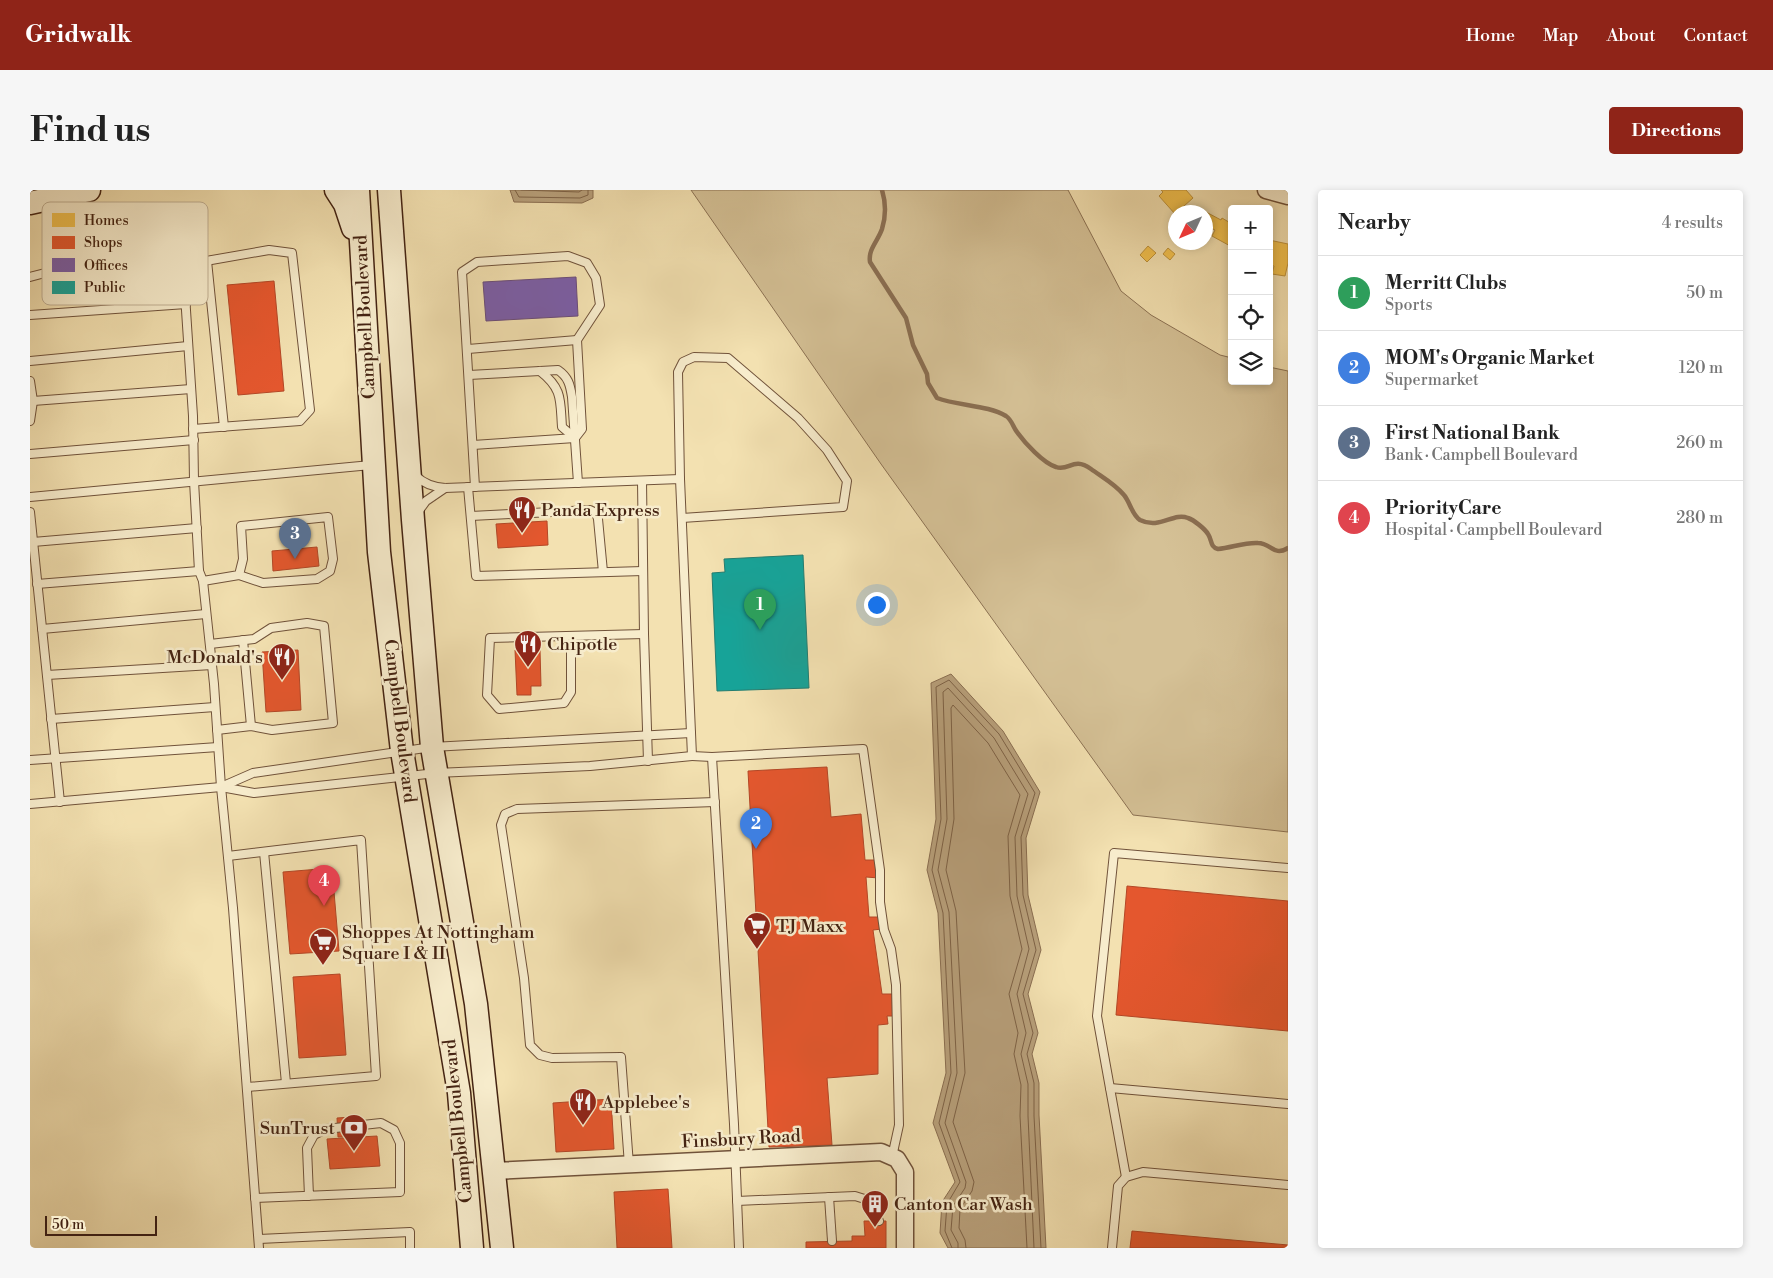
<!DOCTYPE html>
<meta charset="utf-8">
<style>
:root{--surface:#fff;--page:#f6f6f6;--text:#222;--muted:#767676;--line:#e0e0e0;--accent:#8f2418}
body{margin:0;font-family:"Libre Bodoni",serif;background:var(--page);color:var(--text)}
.controls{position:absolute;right:15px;top:15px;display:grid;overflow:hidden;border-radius:5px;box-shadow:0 2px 8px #0003}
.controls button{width:45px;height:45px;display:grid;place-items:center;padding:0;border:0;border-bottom:1px solid var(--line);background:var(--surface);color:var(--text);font:25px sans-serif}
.compass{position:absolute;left:1138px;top:15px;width:45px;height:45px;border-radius:50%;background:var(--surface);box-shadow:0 2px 8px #0003;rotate:226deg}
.scale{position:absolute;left:15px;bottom:12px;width:112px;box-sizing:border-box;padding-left:5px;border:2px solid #442312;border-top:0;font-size:14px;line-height:18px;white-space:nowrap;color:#442312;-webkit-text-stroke:4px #f7eccc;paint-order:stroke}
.you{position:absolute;left:846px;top:414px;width:18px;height:18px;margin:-12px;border:4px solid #fff;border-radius:50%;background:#1a73e8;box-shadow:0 0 0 8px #1a73e833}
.badge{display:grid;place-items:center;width:32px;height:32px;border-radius:50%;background:var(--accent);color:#fff;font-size:16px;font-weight:700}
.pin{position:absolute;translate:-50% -41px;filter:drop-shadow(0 1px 2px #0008)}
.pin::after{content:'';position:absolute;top:26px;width:18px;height:15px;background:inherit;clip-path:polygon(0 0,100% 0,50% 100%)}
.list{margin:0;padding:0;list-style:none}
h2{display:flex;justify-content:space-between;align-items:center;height:65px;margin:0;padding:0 20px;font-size:21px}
h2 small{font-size:16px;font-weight:400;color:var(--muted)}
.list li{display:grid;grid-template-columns:32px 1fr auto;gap:15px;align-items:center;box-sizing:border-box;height:75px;padding:0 20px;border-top:1px solid var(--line)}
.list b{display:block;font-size:19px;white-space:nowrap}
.list p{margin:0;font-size:16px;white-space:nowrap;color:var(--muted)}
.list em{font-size:16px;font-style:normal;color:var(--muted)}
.icon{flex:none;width:28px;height:28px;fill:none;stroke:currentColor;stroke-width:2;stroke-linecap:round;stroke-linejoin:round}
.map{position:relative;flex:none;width:1258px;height:1058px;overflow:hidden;border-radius:5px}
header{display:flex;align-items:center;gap:30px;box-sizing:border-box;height:70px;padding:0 25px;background:var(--accent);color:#fff}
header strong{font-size:24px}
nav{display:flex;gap:28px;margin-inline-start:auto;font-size:18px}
.intro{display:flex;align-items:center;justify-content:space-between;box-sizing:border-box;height:120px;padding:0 30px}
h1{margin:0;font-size:35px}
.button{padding:12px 22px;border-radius:5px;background:var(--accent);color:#fff;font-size:18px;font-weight:700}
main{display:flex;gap:30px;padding:0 30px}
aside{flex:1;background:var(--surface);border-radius:5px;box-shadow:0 2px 8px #0003}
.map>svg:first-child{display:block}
.green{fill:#d5c196;stroke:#8c7254}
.water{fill:#b8a07b;stroke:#8a6e51}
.homes{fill:#f2c14e;stroke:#be923c}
.shops{fill:#e4572e;stroke:#b44726}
.offices{fill:#7b5ea7;stroke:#6a4c7a}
.public{fill:#17a398;stroke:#247d70}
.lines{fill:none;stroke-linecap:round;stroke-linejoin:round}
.shore{stroke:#7e6246;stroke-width:1}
.stream{stroke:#8a6e51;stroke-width:4.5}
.service-casing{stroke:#70523a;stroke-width:10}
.minor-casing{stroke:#70523a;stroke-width:19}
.secondary-casing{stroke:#442312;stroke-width:25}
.service{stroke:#f7eccc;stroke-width:8}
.minor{stroke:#f7eccc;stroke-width:16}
.secondary{stroke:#f7eccc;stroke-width:22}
.labels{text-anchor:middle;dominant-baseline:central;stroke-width:5;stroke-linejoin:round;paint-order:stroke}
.street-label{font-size:18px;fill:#442312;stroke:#f7eccc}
.poi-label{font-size:18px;fill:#442312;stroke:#f7eccc;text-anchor:start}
.key{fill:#f7eccc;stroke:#c1b094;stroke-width:1}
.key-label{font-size:14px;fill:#442312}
</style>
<header>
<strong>Gridwalk</strong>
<nav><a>Home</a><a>Map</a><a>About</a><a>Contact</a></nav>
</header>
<div class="intro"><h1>Find us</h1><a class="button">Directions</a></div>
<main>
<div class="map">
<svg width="1258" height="1058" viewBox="0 0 1258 1058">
<rect width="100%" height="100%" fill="#f3e1b1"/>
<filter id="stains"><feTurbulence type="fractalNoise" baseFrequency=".004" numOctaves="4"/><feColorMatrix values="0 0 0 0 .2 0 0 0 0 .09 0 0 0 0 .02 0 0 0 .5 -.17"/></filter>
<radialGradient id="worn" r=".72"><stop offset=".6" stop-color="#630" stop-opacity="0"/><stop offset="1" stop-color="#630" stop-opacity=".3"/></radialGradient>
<!-- green -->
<polygon class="green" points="661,0 1038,0 1091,101 1121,125 1190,165 1202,168 1202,191 1239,191 1239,177 1258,181 1258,642 1103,625 851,274"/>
<!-- water -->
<g class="water">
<polygon points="480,0 563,0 563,8 552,13 484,12"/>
<polygon points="921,484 973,541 1010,602 996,648 998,705 1011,760 998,804 1008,843 1002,864 1009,893 1009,925 1016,1058 918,1058 910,1043 912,1012 925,992 903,933 916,883 908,723 897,680 906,629 901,493"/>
</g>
<!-- homes -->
<g class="homes">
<polygon points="1131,0 1156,0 1163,8 1145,24 1129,6 1133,2"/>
<polygon points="1176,22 1191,30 1192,28 1202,34 1202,57 1182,46 1185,40 1179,37 1178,39 1176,38"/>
<polygon points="1239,50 1258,54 1258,73 1255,86 1242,84 1244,76 1239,75"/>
<polygon points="1118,56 1126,63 1117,72 1110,65"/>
<polygon points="1138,58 1145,64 1140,70 1133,64"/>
</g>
<!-- shops -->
<g class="shops">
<polygon points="244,91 254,201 208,205 197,95"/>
<polygon points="517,331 518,355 468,358 466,334"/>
<polygon points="287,357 289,376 243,381 242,361"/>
<polygon points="268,460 271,520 236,522 232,462"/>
<polygon points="485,460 510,460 511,496 501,496 501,505 487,505"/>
<polygon points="797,577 801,627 831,624 835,670 846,670 849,688 836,687 839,727 850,727 852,739 843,740 852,804 863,804 865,826 857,826 858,834 848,835 848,884 797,888 802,955 739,957 718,581"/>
<polygon points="302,678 309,761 260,764 253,682"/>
<polygon points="1097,696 1258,711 1258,841 1086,825"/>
<polygon points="310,784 316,865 269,868 263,787"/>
<polygon points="581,909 584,959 526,962 523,913"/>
<polygon points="322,927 324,947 308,947 307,928"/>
<polygon points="347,946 350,976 300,979 297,949"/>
<polygon points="638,999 642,1058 587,1058 584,1002"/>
<polygon points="834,1031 856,1031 856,1058 776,1058 776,1052 822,1051 822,1046 835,1046"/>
<polygon points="1102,1041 1258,1055 1258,1058 1100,1058"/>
</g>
<!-- offices -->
<polygon class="offices" points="546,87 548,126 456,131 453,92"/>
<!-- public -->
<polygon class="public" points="773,365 779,498 687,501 682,383 695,382 694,369"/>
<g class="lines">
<!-- shore -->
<g class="shore">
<polyline points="485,0 489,7 550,8 558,5 558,0"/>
<polyline points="491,0 549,2 552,0"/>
<polyline points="922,1058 915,1041 917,1014 930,992 909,933 921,883 913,723 902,680 911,629 906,497 919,490 969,544 1005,603 991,647 993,705 1006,760 993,804 1003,843 997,864 1004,893 1004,926 1011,1058"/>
<polyline points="928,1058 928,1053 921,1040 923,1016 935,998 936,992 915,933 927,883 919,722 908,680 917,629 913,502 918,498 964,548 998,604 985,647 987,706 999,759 987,804 996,843 991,864 998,894 998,926 1004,1058"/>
<polyline points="936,1058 935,1050 929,1038 930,1019 942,1001 944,992 923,932 935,883 926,721 916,680 924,629 921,518 923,515 958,553 990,605 978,646 980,706 992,759 979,804 988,843 984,864 991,895 990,926 997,1058"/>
</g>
<!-- stream -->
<path class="stream" d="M852 0C856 13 856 26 852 39 848 51 838 59 840 72L876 128 883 155 897 184 898 193 907 208C928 216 958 215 976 226 982 230 983 237 987 242 995 253 1013 273 1026 277 1039 282 1043 266 1061 279 1072 287 1085 294 1094 305 1100 312 1102 325 1110 330 1130 340 1143 322 1158 328 1164 330 1175 339 1178 344 1182 350 1180 357 1188 359 1201 358 1215 352 1228 353 1241 353 1244 367 1258 358"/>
<defs>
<g id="service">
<polyline points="177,71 194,237"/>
<polyline points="153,75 163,226 164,291 169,381 173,391 184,494 191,597 203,718 229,1058"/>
<polyline points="0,87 15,83 137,72 153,75 239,60 262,63 280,220 270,231 163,239"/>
<polyline points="0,125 156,114"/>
<polyline points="438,159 547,150"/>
<polyline points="0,171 158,156"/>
<path d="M510 181C533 199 530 210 532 237L545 248"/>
<path d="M439 185 528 180C538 187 540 194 542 207L548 293"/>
<polyline points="0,191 3,211 0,231"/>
<polyline points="3,211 161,199"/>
<polyline points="443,255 545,248"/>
<polyline points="0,264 164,250"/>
<path d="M386 286C394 294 403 297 415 298L650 289 662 566 682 567 833 559 850 680V712L854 740 861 759 866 795 869 935 862 967"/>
<polyline points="650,289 648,182 653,172 664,167 698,168 768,228 797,260 817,291 813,317 652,328"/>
<polyline points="612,291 614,444 618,571"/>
<polyline points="438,297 446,386 613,381"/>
<polyline points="445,297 432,82 447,72 538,66 557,73 566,88 570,115 547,150 552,239 545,248"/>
<polyline points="0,307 341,275"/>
<polyline points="0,322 30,612"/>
<polyline points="388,322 396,311 415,298"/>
<polyline points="441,326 560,320 566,323 568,329 573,382"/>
<polyline points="3,352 167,338"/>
<polyline points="173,391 209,385 233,393 287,389 300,381 303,369 298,327 211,336 213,369 209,385"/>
<polyline points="7,394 169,381"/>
<polyline points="12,439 176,424"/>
<polyline points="541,446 541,502 534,513 469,519 457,505 460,448 614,444"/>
<polyline points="213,450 221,536"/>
<polyline points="180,454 224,449 241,438 277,433 294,436 303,533 242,540 221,536 187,540"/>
<polyline points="17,485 182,475"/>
<polyline points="21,529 185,517"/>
<polyline points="682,567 704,934 709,1058"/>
<polyline points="0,570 188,557"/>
<polyline points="191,597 223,583 402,557 661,543"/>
<polyline points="0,614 191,597 224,603 406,583 560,576 662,566"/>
<polyline points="234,662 256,893"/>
<polyline points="198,666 331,650 346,886 218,897"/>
<polyline points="1080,898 1258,914"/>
<polyline points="599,975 591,867 522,868 510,865 500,855 494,788 471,635 475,624 487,619 685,612"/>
<polyline points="1096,987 1067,826 1084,663 1258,678"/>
<polyline points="799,1007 802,1051"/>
<polyline points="225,1008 370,1002 370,953 364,940 351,933 296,939 284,945 277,958 279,1006"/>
<polyline points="707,1011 825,1006 841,1011 849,1031"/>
<polyline points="229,1049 380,1042 380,1058"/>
<polyline points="1082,1058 1088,996 1096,987 1113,982 1258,995"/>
</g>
<g id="minor">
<polyline points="1236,0 1258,6"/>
<polyline points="464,981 851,962 867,969 875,982 875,1058"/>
</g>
<g id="secondary">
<polyline points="306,0 315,14 323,38"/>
<polyline points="328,0 349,362 372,561 429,903 442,1058"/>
<polyline points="359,0 383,330 402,557 446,814 472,1058"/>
<polyline points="0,13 59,0"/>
</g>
</defs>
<!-- service casing -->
<use href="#service" class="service-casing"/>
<!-- minor casing -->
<use href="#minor" class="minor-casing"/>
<!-- secondary casing -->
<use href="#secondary" class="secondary-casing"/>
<!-- service -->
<use href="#service" class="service"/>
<!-- minor -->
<use href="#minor" class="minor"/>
<!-- secondary -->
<use href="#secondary" class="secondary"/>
</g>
<!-- icons -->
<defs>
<symbol id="restaurant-pin" viewBox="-11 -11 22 30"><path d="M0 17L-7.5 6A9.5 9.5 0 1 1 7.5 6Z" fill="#8f2418" stroke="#f7eccc"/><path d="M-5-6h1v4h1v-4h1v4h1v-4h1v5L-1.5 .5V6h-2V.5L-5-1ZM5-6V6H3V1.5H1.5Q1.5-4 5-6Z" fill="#fff"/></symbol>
<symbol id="supermarket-pin" viewBox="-11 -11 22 30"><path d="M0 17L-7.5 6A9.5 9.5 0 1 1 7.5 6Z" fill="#8f2418" stroke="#f7eccc"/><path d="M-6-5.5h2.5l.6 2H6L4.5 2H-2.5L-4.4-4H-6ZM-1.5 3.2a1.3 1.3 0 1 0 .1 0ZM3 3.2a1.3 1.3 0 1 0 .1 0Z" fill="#fff"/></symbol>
<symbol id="bank-pin" viewBox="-11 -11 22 30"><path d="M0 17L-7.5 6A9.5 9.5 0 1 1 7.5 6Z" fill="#8f2418" stroke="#f7eccc"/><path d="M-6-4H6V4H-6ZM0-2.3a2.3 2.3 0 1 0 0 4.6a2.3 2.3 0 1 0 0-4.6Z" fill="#fff"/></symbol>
<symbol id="building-pin" viewBox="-11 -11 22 30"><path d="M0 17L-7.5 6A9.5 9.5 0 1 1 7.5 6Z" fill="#8f2418" stroke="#f7eccc"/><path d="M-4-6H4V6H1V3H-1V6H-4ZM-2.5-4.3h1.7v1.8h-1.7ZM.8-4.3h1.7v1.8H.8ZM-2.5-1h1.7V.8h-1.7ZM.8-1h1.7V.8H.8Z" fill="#fff"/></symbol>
</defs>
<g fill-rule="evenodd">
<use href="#restaurant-pin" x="476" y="304" width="32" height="43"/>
<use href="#restaurant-pin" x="482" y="438" width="32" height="43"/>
<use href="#restaurant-pin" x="236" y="451" width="32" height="43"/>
<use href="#supermarket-pin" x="711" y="720" width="32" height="43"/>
<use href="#supermarket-pin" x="277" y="736" width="32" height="43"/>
<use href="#restaurant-pin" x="537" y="896" width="32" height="43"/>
<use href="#bank-pin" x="308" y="922" width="32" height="43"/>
<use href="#building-pin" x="829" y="998" width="32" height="43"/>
</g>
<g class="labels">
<!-- street labels -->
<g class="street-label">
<text transform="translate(335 127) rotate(-93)">Campbell Boulevard</text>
<text transform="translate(370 531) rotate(83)">Campbell Boulevard</text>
<text transform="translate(428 931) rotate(-96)">Campbell Boulevard</text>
<text transform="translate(711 949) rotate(-3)">Finsbury Road</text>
</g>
<!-- poi labels -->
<g class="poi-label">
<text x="511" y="320">Panda Express</text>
<text x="517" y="454">Chipotle</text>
<text x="233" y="467" text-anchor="end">McDonald's</text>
<text x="746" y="736">TJ Maxx</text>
<text x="312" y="742">Shoppes At Nottingham<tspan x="312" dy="21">Square I &amp; II</tspan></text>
<text x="572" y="912">Applebee's</text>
<text x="305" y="938" text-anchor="end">SunTrust</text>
<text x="864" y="1014">Canton Car Wash</text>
</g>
</g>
<!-- legend -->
<rect x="12" y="12" width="166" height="103" rx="8" class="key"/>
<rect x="22" y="23" width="23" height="14" fill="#f2c14e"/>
<rect x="22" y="46" width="23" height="13" fill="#e4572e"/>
<rect x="22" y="68" width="23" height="14" fill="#7b5ea7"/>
<rect x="22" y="91" width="23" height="13" fill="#17a398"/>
<g class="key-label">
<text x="54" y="35">Homes</text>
<text x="54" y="57">Shops</text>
<text x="54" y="80">Offices</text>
<text x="54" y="102">Public</text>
</g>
<rect width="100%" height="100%" filter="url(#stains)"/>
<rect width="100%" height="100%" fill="url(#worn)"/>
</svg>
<div class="controls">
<button>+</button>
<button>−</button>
<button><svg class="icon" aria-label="locate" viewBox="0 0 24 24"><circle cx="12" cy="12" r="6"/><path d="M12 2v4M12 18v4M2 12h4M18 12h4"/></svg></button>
<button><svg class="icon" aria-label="layers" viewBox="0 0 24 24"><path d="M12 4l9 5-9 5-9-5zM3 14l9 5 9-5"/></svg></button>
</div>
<svg class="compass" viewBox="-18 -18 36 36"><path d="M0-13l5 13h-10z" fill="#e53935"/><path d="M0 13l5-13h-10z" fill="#767676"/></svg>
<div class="scale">50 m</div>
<div class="you"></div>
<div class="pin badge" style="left:730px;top:440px;background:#2e9e5b">1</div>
<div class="pin badge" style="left:726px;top:659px;background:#3f7fe0">2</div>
<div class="pin badge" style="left:265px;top:369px;background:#5c6f8a">3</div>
<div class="pin badge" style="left:294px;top:716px;background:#e0444e">4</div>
</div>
<aside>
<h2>Nearby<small>4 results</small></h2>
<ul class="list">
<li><span class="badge" style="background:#2e9e5b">1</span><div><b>Merritt Clubs</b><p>Sports</p></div><em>50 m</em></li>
<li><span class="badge" style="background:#3f7fe0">2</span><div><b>MOM's Organic Market</b><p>Supermarket</p></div><em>120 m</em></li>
<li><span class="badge" style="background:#5c6f8a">3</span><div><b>First National Bank</b><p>Bank · Campbell Boulevard</p></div><em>260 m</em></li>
<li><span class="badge" style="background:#e0444e">4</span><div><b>PriorityCare</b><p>Hospital · Campbell Boulevard</p></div><em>280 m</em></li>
</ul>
</aside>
</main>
